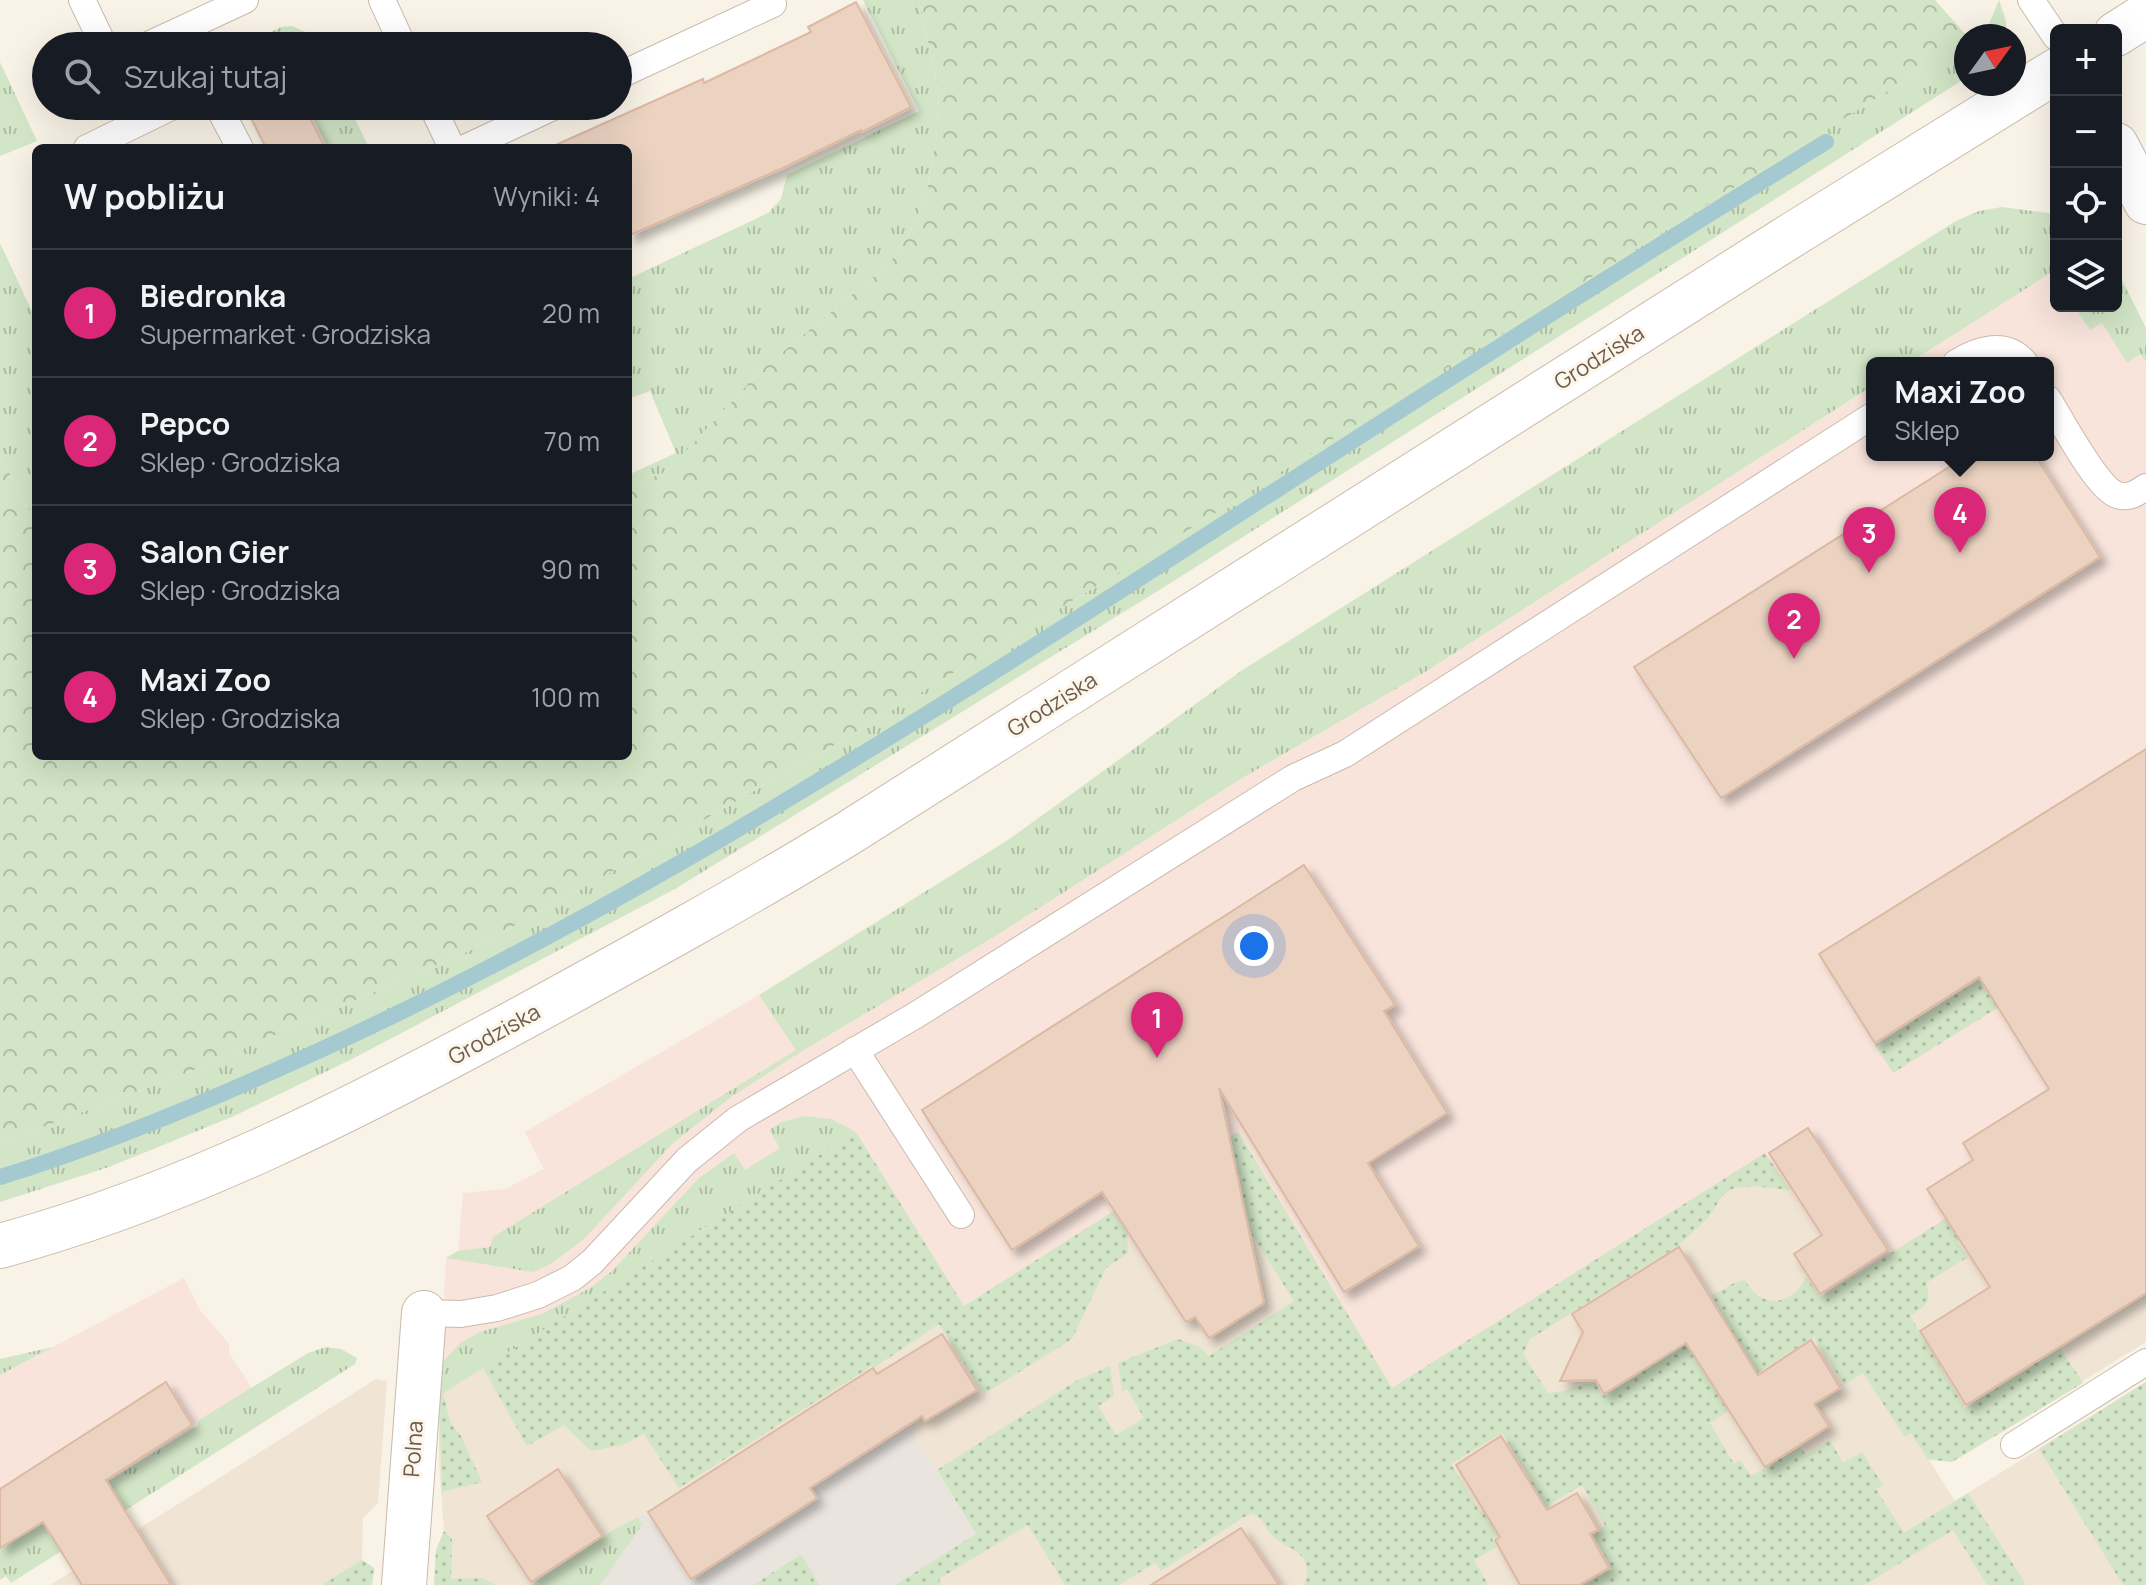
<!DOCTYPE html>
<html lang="pl">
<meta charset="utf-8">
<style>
:root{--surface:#171b24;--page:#20242c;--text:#f1f3f6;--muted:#9ea1a6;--line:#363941;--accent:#db2777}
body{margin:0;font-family:Manrope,sans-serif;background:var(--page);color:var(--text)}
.controls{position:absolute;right:24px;top:24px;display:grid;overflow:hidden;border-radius:12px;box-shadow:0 8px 32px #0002}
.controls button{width:72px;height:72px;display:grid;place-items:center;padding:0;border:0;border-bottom:2px solid var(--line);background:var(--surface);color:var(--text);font:40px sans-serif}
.compass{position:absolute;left:1954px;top:24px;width:72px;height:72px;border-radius:50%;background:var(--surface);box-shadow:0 8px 32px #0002;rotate:57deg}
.you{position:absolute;left:1254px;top:946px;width:28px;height:28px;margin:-20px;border:6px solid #fff;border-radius:50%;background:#1a73e8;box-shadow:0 0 0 12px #1a73e833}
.badge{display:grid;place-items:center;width:52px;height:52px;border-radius:50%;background:var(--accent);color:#fff;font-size:26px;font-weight:700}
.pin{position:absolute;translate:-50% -66px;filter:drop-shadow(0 2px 4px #0008)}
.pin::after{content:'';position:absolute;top:42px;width:28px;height:24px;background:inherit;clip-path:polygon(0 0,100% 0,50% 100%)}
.popup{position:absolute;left:1866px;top:357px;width:188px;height:104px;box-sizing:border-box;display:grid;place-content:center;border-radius:12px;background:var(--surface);filter:drop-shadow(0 2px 6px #0005);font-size:26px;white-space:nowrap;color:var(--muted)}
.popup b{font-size:30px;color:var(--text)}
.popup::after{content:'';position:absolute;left:50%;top:100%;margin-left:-16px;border:16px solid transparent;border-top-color:var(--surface)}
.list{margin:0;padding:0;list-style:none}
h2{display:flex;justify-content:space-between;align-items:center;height:104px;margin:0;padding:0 32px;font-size:34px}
h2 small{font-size:26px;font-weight:400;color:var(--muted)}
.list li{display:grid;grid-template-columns:52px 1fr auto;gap:24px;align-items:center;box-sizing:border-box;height:128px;padding:0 32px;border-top:2px solid var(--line)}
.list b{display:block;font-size:30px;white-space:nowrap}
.list p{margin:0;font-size:26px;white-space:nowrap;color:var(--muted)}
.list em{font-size:26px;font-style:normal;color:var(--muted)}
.icon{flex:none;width:44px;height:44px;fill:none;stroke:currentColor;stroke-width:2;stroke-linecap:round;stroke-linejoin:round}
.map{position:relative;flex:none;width:2146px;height:1585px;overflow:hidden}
.search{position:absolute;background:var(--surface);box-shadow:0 8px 32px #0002;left:32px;top:32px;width:600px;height:88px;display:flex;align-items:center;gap:20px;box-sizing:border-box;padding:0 28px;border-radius:44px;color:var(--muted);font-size:30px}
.panel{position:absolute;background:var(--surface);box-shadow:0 8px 32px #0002;left:32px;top:144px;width:600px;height:616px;border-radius:12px}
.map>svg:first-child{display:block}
.residential{fill:#f0e4d5}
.commercial{fill:#f8e4db}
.industrial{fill:#eae4df}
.grass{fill:url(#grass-tufts)}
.forest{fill:url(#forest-crowns)}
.garden{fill:url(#garden-dots);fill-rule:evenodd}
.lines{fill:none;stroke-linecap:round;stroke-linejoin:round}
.stream{stroke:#a4c9d1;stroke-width:16}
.building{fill:#ebd2c1;stroke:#dcb9a3;stroke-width:2;filter:url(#shadow)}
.service-casing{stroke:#c9baad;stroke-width:28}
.minor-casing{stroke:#c9baad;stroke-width:46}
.tertiary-casing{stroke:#c9baad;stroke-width:46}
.secondary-casing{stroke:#cebcae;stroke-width:46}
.service{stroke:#fff;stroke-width:26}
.minor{stroke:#fff;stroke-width:44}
.tertiary{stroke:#fff;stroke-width:44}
.secondary{stroke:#fff;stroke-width:44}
.labels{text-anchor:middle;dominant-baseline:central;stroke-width:6;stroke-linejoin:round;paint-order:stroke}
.street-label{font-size:22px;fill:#6f5a4e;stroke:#fcf6eb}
</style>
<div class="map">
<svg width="2146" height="1585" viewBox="0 0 2146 1585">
<defs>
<pattern id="grass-tufts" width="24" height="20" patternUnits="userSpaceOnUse" patternTransform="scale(2)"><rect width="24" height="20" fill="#d2e5c6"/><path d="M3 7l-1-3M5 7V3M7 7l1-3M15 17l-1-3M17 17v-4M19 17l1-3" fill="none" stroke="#afbda3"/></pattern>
<pattern id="forest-crowns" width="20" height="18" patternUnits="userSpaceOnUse" patternTransform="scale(2)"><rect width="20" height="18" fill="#d2e5c6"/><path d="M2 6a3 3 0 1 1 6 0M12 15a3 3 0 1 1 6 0" fill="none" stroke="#afbda3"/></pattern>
<pattern id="garden-dots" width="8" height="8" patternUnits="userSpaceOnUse" patternTransform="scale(2)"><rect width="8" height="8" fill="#d2e5c6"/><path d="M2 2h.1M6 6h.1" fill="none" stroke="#afbda3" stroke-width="1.8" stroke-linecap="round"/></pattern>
<filter id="shadow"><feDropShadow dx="7" dy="7" stdDeviation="4" flood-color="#0004"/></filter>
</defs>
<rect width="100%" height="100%" fill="#f9f2e6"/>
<!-- residential -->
<g class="residential">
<polygon points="2093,1126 2146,1214 2146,1342 1952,1462 1929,1460 1955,1501 2146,1382 2146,1585 895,1585 976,1533 873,1369 648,1512 611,1531 528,1585 434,1585 436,1550 444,1531 439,1464 439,1396 815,1156 1238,1132 1765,1153 1850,1279"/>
<polygon points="376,1379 387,1381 378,1503 363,1518 362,1560 374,1568 372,1585 50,1585"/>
</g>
<!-- commercial -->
<g class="commercial">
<polygon points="2056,269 2056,306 2111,306 2146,362 2146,1214 2092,1126 1850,1279 1765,1153 1392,1388 1239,1132 964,1306 815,1156 439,1396 446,1258 458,1251 463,1193 505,1189 544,1169 525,1132 759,995 799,1053 994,937 1239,780 1425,672 1872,386 1872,455 2048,455 2048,363 1909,363"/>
<polygon points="184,1278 200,1310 229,1344 229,1353 252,1388 0,1549 0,1375"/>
</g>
<!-- industrial -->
<polygon class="industrial" points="873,1368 976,1534 895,1585 820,1585 801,1554 753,1585 528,1585 611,1531 648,1512"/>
<!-- grass -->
<g class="grass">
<polygon points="863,0 919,0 939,94 936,139 926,196 909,234 889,264 760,371 676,462 662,474 628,485 628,475 676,453 650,391 628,399 628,279 768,213 781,199 787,175 919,111"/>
<polygon points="1999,0 2006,21 2006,36 1977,36 1987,29"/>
<polygon points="292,26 317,37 321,46 278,46 271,32 281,27"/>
<polygon points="1966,42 1966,78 1161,589 675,889 352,1059 234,1116 109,1167 0,1202 0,1143 192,1071 469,951 671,839 793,768 813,758 1161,547"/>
<polygon points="0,62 37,141 0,156"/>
<polygon points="308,106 349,106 369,148 328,148"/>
<polygon points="2002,207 2056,214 2056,278 2052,272 1909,363 1872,363 1872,386 1425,672 1239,780 994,937 799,1053 731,1097 673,1143 583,1240 549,1265 533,1272 446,1258 458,1251 490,1247 493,1237 796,1050 759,995 1008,840 1244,669 1956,221 1979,211"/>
<polygon points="0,243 36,320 36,523 0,456"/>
<polygon points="2116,268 2146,328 2146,362 2140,354 2127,363 2102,323 2090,330 2074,306 2116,306"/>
<polygon points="804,1116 831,1119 856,1132 439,1396 440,1365 460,1343 480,1332 542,1314 590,1288 612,1271 699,1178 734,1153 745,1170 780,1148 769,1130 782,1122"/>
<polygon points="53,1347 0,1375 0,1359"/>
<polygon points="326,1347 341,1349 357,1358 355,1364 11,1583 6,1576 0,1580 0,1549 197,1426 199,1420 308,1353"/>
<polygon points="638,1517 642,1525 600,1585 532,1585 613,1530"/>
</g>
<!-- forest -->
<polygon class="forest" points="919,0 1935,0 1967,36 1966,42 1161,547 813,758 793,768 671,839 469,951 192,1071 0,1143 0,456 36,523 36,756 628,756 628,485 662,474 676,462 760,371 889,264 909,234 926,196 936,139 939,94"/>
<!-- garden -->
<g class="garden">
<polygon points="2146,875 2146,915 1893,1073 1875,1045"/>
<path d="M2093 1126 2031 1194 1956 1241 1968 1257 1926 1283C1932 1305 1927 1304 1910 1316L1965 1408 2060 1348 2083 1383 1952 1462 1928 1459 1911 1433 1905 1437 1863 1373 1844 1385 1814 1337 1720 1397 1728 1411 1710 1423 1734 1464 1740 1460 1751 1476 1800 1447 1806 1455 1830 1440 1843 1463 1862 1452 1883 1485 1876 1489 1904 1533 1968 1493 2026 1585H1987L1953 1530 1865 1585H1585L1612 1569 1594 1535 1605 1525 1582 1485 1492 1539 1497 1547 1474 1560 1488 1584 1486 1585H1304C1317 1550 1286 1551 1270 1533 1263 1526 1263 1518 1253 1514L1244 1517 1161 1571 1155 1563 1119 1585H1065L1028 1525 939 1579 942 1585H895L976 1534 937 1470 1076 1381 1110 1366 1114 1396 1098 1406 1116 1435 1144 1418 1127 1389 1122 1391 1118 1363 1178 1339 1200 1347 1209 1356 1294 1301 1216 1178 1127 1235 1128 1253 1106 1268 1072 1339 984 1394 939 1324 875 1367 872 1366 679 1488 644 1434 622 1445 591 1451 564 1425 527 1446 483 1368 856 1132 964 1306 1238 1132 1392 1388 1765 1153 1790 1190 1754 1186 1734 1188 1723 1195 1708 1218 1678 1246 1530 1339 1523 1354 1548 1393C1566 1393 1577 1383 1595 1383L1603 1396 1725 1319 1711 1296 1734 1283 1745 1280C1760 1310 1794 1306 1806 1277L1821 1297ZM1502 1433 1531 1479 1480 1512 1451 1464Z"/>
<polygon points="2146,1382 2146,1585 2123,1585 2039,1449"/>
<polygon points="443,1393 451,1424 461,1436 482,1482 442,1492 439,1396"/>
<polygon points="444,1531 452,1539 451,1579 483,1578 496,1585 434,1585 436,1550"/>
<polygon points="801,1554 820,1585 753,1585"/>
<polygon points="362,1560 374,1568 372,1585 322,1585"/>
</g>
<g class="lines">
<!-- stream -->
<path class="stream" d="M0 1177C104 1145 206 1102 305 1057 566 939 809 790 1050 636 1308 470 1565 302 1826 142"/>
</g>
<!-- building -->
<g class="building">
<polygon points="856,2 911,107 862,132 861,130 783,168 628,236 628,148 549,148 703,79 704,83 811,32 808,27"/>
<polygon points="245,106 304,106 325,148 266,148"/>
<polygon points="1968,455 2035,455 2100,557 1721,798 1634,667"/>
<polygon points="2146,749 2146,1293 1966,1405 1920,1331 1990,1287 1927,1189 1973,1160 1963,1143 2049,1089 1979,977 1875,1043 1819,954"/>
<polygon points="1304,865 1395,1005 1384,1011 1447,1113 1368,1163 1419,1246 1344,1292 1219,1088 1264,1303 1209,1338 1195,1317 1186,1322 1102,1192 1012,1250 922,1110"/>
<polygon points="1808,1128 1888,1250 1820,1294 1794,1254 1822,1235 1769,1153"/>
<polygon points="1679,1247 1758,1375 1811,1340 1840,1388 1814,1404 1829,1426 1765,1467 1686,1343 1604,1394 1596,1380 1560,1381 1583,1332 1572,1314"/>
<polygon points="942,1334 977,1390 925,1421 922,1416 810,1488 817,1498 691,1579 648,1512 873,1368 877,1374"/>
<polygon points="166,1382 192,1425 106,1480 171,1585 82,1585 43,1522 0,1548 0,1489"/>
<polygon points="1501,1436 1547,1510 1577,1493 1598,1530 1590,1534 1609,1568 1579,1585 1520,1585 1495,1540 1500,1537 1456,1465"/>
<polygon points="558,1469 602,1536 531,1582 487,1516"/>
<polygon points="1241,1528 1279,1585 1151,1585"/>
</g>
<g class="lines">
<defs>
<g id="service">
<polyline points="82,0 104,46"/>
<polyline points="382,0 403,46"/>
<polyline points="2031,0 2056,37"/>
<polyline points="146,46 245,0"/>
<polyline points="618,76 773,4"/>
<polyline points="218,106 240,148"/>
<polyline points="432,106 452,148"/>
<polyline points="87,148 173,106"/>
<polyline points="465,148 555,106"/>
<path d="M1956 363C1978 349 2006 340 2025 363"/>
<path d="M2048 399C2062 421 2096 487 2117 495 2128 499 2137 493 2146 487"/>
<polyline points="855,1050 961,1215"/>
<polyline points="424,1313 461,1314 497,1308 538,1295 572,1278 592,1262 687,1160 738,1119 916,1015 1293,778 1345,754 1872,416"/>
<polyline points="2014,1445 2146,1362"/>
</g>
<polyline id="minor" points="404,1585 424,1313"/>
<polyline id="tertiary" points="2116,145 2146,202"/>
<g id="secondary">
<polyline points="2116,34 2146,15"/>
<path d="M0 1246C185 1196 358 1107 526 1016 634 957 742 898 847 834L1784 240 2056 71"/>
</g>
</defs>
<!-- service casing -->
<use href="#service" class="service-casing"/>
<!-- minor casing -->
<use href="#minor" class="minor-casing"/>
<!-- tertiary casing -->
<use href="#tertiary" class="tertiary-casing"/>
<!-- secondary casing -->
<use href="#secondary" class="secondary-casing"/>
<!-- service -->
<use href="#service" class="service"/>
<!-- minor -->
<use href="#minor" class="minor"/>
<!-- tertiary -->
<use href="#tertiary" class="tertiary"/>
<!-- secondary -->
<use href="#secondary" class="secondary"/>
</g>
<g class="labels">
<!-- street labels -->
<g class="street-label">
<text transform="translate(1599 357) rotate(-32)">Grodziska</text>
<text transform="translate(1052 704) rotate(-32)">Grodziska</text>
<text transform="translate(494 1034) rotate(-29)">Grodziska</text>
<text transform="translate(413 1449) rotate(-86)">Polna</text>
</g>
</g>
</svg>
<div class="controls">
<button>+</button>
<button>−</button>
<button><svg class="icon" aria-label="locate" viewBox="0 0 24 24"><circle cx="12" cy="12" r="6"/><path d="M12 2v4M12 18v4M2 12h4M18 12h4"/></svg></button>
<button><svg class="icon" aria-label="layers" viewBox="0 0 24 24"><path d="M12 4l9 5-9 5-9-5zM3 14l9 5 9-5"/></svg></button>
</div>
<svg class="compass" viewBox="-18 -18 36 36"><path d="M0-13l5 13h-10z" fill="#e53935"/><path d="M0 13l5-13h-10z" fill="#9ea1a6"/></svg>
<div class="you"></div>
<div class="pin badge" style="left:1157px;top:1058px">1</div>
<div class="pin badge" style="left:1794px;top:659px">2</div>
<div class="pin badge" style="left:1869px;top:573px">3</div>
<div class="pin badge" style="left:1960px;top:553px">4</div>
<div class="popup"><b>Maxi Zoo</b>Sklep</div>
<div class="search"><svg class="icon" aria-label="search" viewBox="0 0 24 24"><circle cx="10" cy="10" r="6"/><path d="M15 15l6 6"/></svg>Szukaj tutaj</div>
<section class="panel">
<h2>W pobliżu<small>Wyniki: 4</small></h2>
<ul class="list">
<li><span class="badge">1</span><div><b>Biedronka</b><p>Supermarket · Grodziska</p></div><em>20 m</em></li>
<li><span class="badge">2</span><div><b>Pepco</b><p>Sklep · Grodziska</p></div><em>70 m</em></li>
<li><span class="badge">3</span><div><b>Salon Gier</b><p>Sklep · Grodziska</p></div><em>90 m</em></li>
<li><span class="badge">4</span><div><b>Maxi Zoo</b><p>Sklep · Grodziska</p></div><em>100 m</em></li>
</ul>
</section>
</div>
